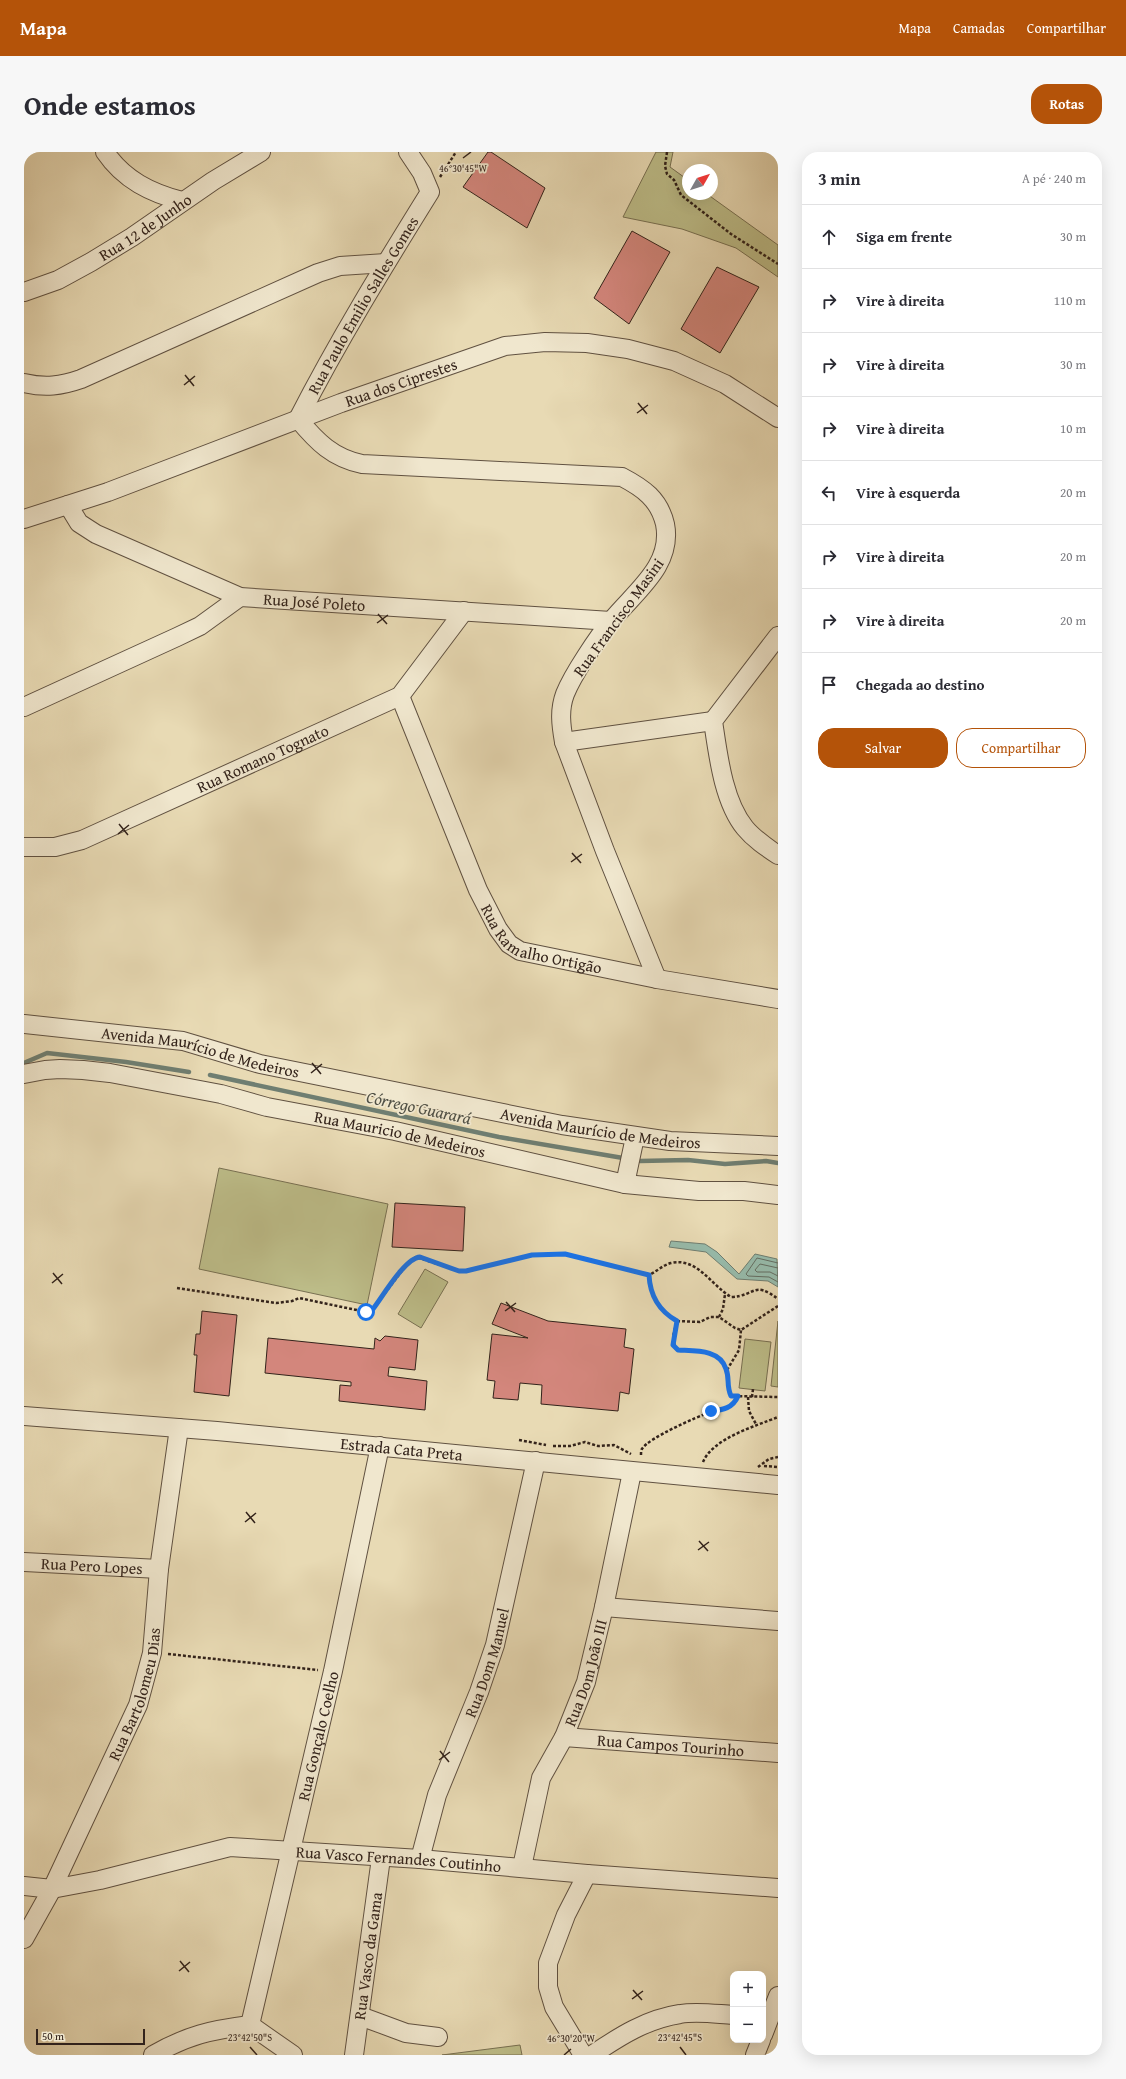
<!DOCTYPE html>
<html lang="pt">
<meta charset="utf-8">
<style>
:root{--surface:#fff;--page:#f7f7f7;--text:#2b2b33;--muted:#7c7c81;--line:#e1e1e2;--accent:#b45309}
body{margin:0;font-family:"Gentium Book Plus",serif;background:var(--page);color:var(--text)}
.controls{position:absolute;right:12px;bottom:12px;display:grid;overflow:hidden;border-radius:8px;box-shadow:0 4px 16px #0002}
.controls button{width:36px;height:36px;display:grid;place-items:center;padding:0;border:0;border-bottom:1px solid var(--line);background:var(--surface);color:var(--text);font:20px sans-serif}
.compass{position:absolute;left:658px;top:12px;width:36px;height:36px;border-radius:50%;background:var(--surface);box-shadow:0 4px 16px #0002;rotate:51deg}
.scale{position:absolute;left:12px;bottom:10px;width:109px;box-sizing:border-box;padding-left:4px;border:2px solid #33231b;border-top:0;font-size:11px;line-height:14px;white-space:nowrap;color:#33231b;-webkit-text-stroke:3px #f0e7ce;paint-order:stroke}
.stop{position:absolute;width:12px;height:12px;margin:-9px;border:3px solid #1a73e8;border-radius:50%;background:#fff}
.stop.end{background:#1a73e8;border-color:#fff;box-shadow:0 1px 4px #0008}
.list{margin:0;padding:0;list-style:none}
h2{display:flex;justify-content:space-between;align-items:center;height:52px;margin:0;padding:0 16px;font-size:17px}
h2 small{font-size:13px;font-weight:400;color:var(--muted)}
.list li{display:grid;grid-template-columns:26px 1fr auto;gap:12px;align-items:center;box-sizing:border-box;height:64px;padding:0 16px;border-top:1px solid var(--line)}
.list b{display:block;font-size:15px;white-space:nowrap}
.list em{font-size:13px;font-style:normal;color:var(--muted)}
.actions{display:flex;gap:8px;padding:12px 16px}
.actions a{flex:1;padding:9px 0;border:1px solid var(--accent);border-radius:16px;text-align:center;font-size:14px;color:var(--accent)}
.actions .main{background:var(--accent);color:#fff}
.icon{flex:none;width:22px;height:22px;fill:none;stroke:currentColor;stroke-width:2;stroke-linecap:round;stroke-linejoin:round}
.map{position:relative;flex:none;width:754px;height:1903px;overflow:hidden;border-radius:16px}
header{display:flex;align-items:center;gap:24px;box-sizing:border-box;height:56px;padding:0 20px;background:var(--accent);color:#fff}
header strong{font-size:19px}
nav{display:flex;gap:22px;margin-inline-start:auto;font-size:14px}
.intro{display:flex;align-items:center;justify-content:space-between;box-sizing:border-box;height:96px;padding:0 24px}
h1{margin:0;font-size:28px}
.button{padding:10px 18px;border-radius:16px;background:var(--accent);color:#fff;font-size:14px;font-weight:700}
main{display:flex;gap:24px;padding:0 24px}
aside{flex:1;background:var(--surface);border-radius:16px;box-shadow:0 4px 16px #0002}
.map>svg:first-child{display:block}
.green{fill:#bdbd89;stroke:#787052}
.water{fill:#97bbab;stroke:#6f7e71}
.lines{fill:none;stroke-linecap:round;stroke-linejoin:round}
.shore{stroke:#656f63;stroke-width:1}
.stream{stroke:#6f7e71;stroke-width:4.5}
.building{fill:#d3867c;stroke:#33231b}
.minor-casing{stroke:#605141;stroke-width:20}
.path{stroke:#33231b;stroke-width:2.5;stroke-dasharray:3 2;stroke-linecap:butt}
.minor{stroke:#f0e7ce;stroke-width:18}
.route{stroke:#1a73e8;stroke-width:5}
.ticks{fill:none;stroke:#33231b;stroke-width:1.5}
.labels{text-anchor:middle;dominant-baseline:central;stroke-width:3.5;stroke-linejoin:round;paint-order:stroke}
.street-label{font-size:16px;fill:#33231b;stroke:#f0e7ce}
.water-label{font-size:17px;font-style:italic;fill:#515146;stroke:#f0e7ce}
.ticks-label{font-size:10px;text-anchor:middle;fill:#33231b;stroke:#f0e7ce;stroke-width:3.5;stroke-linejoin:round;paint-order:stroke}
</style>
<header>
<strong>Mapa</strong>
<nav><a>Mapa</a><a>Camadas</a><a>Compartilhar</a></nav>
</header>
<div class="intro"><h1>Onde estamos</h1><a class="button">Rotas</a></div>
<main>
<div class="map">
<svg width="754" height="1903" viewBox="0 0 754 1903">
<rect width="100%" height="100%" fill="#e8dab4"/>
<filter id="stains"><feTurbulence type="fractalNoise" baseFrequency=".005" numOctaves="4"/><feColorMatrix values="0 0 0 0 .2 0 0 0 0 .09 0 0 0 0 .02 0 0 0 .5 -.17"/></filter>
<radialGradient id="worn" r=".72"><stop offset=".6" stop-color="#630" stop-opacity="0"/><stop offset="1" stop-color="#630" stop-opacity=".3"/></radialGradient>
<!-- green -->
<g class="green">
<polygon points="632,0 649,0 646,15 664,28 664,42 683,42 754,93 754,125 712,96 658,77 599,65"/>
<polygon points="195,1016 364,1052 343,1153 175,1117"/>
<polygon points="401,1117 424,1130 397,1176 374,1162"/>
<polygon points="754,1169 754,1235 747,1234"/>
<polygon points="721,1187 747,1190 741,1239 715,1236"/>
<polygon points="496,1893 498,1903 418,1903"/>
</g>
<!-- water -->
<polygon class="water" points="647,1089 681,1092 693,1100 715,1122 731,1102 753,1107 754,1135 744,1129 713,1127 682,1100 645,1095"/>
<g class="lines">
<!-- shore -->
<g class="shore">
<polyline points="754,1111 733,1106 722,1122 724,1124 745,1125 754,1130"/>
<polyline points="754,1116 736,1112 731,1118 733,1120 746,1120 754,1124"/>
</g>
<!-- stream -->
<g class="stream">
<polyline points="0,911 23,901 102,910 165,920"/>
<polyline points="186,923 475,985 599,1006"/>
<polyline points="616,1009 664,1008 701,1012 742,1009 754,1011"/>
</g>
</g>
<!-- building -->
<g class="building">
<polygon points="464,0 467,0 521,36 503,76 439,35"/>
<polygon points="608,79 646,100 605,172 570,146"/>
<polygon points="693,115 735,135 696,201 657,177"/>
<polygon points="371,1051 441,1055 439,1099 368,1095"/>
<polygon points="477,1151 524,1169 602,1177 600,1195 610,1197 605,1242 596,1240 594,1259 517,1252 518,1233 496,1231 494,1248 469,1246 471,1229 463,1228 468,1182 504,1186 468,1172"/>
<polygon points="178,1159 213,1163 205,1244 170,1240 173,1203 170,1203 172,1182 176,1182"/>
<polygon points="361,1184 394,1188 391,1218 365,1215 364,1224 403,1229 401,1258 315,1249 316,1233 327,1234 327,1230 241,1221 244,1186 350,1197 351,1186 356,1189"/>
</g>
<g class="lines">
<defs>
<g id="minor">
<path d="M81 0C100 28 127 41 158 49"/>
<path id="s1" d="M0 140 34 128 67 110 108 85 189 29 237 0"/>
<path d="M0 231C21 236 37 234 57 227L294 121 316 114 362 111"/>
<path d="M274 267C293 290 309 306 338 312L598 325C619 336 635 347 641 372 649 413 612 439 588 468 574 485 549 522 541 542 535 558 537 573 540 590L581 699 633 827"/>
<path id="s2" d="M274 267C314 189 360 114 406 40L398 21 384 0"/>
<path id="s3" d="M44 353 55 371 72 382 216 445 587 469"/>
<path id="s4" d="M0 367 84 340 317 251 481 194 521 190 563 191 604 197 650 209 701 232 754 266"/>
<path d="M754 484 689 569C694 602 699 649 721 676 730 687 742 695 754 703"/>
<path id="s5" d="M376 544 454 738 474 777 485 792 496 799 633 827 754 847"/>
<polyline points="0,555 153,485 176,474 216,445"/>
<polyline points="540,590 689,569"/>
<path id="s6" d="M0 695H31L58 688 376 544 440 459"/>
<path id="s7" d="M0 872 159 889 236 912 538 973 646 989 754 994"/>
<path id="s8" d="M0 922 21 918 36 917 59 918 86 921 197 942 243 955 371 979 601 1032 675 1039H720L754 1043"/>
<polyline points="601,1032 611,985"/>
<path id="s9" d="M0 1264 193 1279 754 1333"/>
<path id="s10" d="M0 1410 135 1417"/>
<polyline points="580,1455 754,1469"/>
<path id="s11" d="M540 1585 754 1601"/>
<path id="s12" d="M396 1707 413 1643 455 1540 471 1493 512 1309"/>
<path id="s13" d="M498 1715 517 1626 540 1585 562 1530 580 1455 608 1320"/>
<path id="s14" d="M0 1734 28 1737 76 1728 206 1695 396 1707 563 1722 754 1736"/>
<path id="s15" d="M0 1787 28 1737 114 1553 128 1501 135 1417 155 1276"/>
<polyline points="336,1864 382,1881 414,1885"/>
<path id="s16" d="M226 1873 309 1519 356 1294"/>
<polyline points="739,1883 754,1844"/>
<path d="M129 1903C164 1883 187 1878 226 1873L269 1903"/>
<path id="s17" d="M330 1903 357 1706"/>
<polyline points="559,1903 530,1855 524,1835 524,1811 542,1763 563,1722"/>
<path d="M568 1903C596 1884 623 1867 656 1862 673 1859 692 1862 709 1863"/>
<polyline points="731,1903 737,1888"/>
</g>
</defs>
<!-- minor casing -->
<use href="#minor" class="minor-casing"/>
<!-- path -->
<g class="path">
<polyline points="643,0 641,14 643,22 650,28 657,43 707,82 754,112"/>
<polyline points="416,25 432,0"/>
<path d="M625 1123C626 1144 635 1159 653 1169"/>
<path d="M153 1136 252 1151 268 1149 275 1146 342 1160 349 1157 383 1112 392 1105 435 1119H442L508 1103 541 1102 625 1123C632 1120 639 1113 647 1111 673 1105 687 1133 707 1145 732 1144 729 1128 754 1147"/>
<path d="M754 1154 717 1178 711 1176 695 1165H686L676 1170 653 1169C650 1180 646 1189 654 1198 671 1199 696 1197 702 1217 705 1227 702 1233 707 1244L754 1245"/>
<polyline points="695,1165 699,1157 701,1142"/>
<polyline points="703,1218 715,1198 717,1178"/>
<polyline points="724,1245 725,1259 733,1274"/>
<polyline points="728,1245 729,1237"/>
<polyline points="495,1288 522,1293"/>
<polyline points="529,1294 546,1294 561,1290 574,1294 590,1293 607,1302"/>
<path d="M617 1303C617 1301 617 1298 618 1297 624 1286 673 1265 686 1260 698 1255 708 1258 714 1244"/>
<path d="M679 1310C689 1286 732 1274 754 1265"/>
<polyline points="740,1314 754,1315"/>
<polyline points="734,1315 745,1307 754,1305"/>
<polyline points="144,1502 294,1518"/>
</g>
<!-- minor -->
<use href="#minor" class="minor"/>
</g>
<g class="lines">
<!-- route -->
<path class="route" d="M342 1160 349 1157C359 1144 381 1106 396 1105L435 1119H442L508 1103 541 1102 625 1123C626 1144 635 1159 653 1169L649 1193 654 1198C671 1199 696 1197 702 1217 706 1227 702 1233 707 1244H714C709 1256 699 1258 687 1259"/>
</g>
<!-- ticks -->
<path class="ticks" d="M439 6 447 0M161 223 170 234M160 233 171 224M614 251 623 262M613 261 624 253M354 462 363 472M353 471 364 463M95 672 104 683M94 682 105 673M548 701 557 711M547 710 558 702M288 911 297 922M287 921 298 912M29 1121 38 1132M28 1131 39 1122M482 1150 491 1160M481 1159 492 1151M222 1360 231 1371M221 1370 232 1361M675 1389 684 1399M674 1398 685 1390M416 1599 425 1610M415 1608 426 1600M156 1809 165 1820M155 1819 166 1810M609 1838 618 1848M608 1847 619 1839M226 1895 233 1903M656 1895 662 1903M540 1903 547 1897"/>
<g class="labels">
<!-- street labels -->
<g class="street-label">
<text stroke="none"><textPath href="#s1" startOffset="138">Rua 12 de Junho</textPath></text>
<text stroke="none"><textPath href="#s2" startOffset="131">Rua Paulo Emilio Salles Gomes</textPath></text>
<text stroke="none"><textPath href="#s4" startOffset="401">Rua dos Ciprestes</textPath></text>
<text stroke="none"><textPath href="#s3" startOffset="273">Rua José Poleto</textPath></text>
<text transform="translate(594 465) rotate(-54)">Rua Francisco Masini</text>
<text stroke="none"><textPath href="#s6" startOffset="257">Rua Romano Tognato</textPath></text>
<text stroke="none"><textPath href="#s5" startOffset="297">Rua Ramalho Ortigão</textPath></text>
<text stroke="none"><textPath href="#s7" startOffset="179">Avenida Maurício de Medeiros</textPath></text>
<text stroke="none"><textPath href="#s7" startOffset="587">Avenida Maurício de Medeiros</textPath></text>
<text stroke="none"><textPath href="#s8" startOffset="383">Rua Mauricio de Medeiros</textPath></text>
<text stroke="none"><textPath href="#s9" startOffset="379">Estrada Cata Preta</textPath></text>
<text stroke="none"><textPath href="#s10" startOffset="68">Rua Pero Lopes</textPath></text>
<text stroke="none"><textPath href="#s12" startOffset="208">Rua Dom Manuel</textPath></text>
<text stroke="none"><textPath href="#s13" startOffset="206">Rua Dom João III</textPath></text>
<text stroke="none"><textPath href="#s15" startOffset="270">Rua Bartolomeu Dias</textPath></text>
<text stroke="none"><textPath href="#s16" startOffset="297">Rua Gonçalo Coelho</textPath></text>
<text stroke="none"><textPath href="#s11" startOffset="107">Rua Campos Tourinho</textPath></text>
<text stroke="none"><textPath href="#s14" startOffset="380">Rua Vasco Fernandes Coutinho</textPath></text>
<text stroke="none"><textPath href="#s17" startOffset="100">Rua Vasco da Gama</textPath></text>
</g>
<!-- water labels -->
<g class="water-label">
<text transform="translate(395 955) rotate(12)">Córrego Guarará</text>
</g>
</g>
<g class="ticks-label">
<text x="439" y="20">46°30'45"W</text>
<text x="226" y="1889">23°42'50"S</text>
<text x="656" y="1889">23°42'45"S</text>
<text x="547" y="1890">46°30'20"W</text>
</g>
<rect width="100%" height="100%" filter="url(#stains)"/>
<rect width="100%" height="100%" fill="url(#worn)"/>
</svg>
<div class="controls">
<button>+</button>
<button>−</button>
</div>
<svg class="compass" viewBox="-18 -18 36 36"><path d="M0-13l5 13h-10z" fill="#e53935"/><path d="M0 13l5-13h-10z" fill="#7c7c81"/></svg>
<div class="scale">50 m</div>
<div class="stop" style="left:342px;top:1160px"></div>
<div class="stop end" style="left:687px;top:1259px"></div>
</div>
<aside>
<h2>3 min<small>A pé · 240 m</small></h2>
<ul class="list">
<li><svg class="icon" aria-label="ahead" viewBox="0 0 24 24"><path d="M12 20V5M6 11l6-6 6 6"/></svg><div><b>Siga em frente</b></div><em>30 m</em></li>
<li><svg class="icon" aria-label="right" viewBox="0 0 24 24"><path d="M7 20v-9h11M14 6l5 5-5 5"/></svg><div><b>Vire à direita</b></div><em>110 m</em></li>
<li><svg class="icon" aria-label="right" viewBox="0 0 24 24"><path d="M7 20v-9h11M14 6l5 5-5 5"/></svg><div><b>Vire à direita</b></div><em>30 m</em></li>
<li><svg class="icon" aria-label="right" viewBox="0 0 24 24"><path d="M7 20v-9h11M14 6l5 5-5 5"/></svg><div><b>Vire à direita</b></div><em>10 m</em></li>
<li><svg class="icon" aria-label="left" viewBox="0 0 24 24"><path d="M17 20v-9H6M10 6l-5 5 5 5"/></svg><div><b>Vire à esquerda</b></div><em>20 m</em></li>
<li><svg class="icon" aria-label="right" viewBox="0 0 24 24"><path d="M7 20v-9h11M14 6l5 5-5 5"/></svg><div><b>Vire à direita</b></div><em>20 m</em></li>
<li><svg class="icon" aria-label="right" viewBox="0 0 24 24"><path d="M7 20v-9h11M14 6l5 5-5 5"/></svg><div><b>Vire à direita</b></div><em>20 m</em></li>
<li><svg class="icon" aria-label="arrive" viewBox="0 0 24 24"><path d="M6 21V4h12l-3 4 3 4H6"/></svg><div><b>Chegada ao destino</b></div></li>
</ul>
<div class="actions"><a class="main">Salvar</a><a>Compartilhar</a></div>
</aside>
</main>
